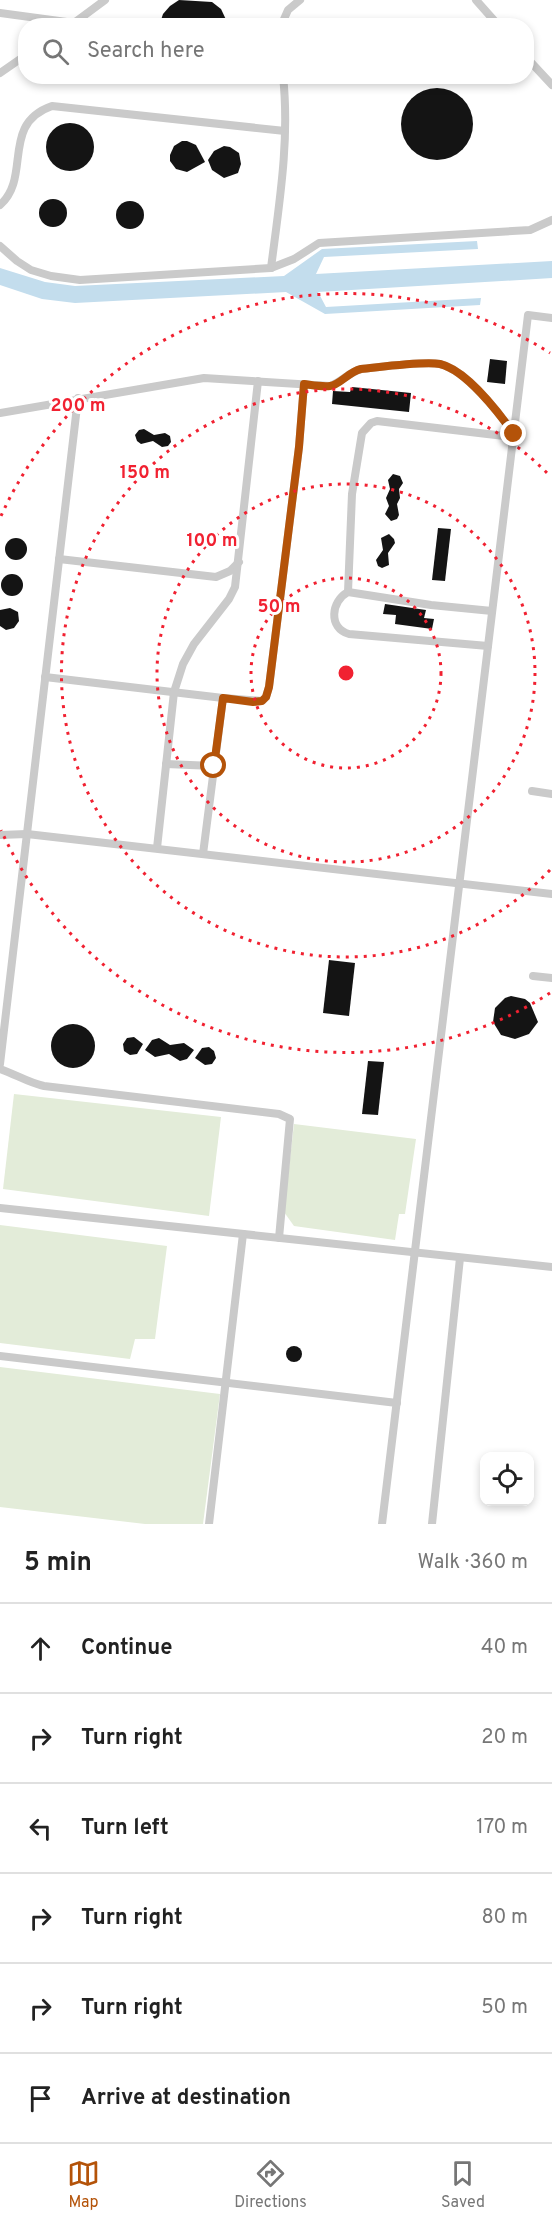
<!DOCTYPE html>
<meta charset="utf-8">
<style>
:root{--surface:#fff;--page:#f2f2f2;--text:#222;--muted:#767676;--line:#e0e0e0;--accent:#b45309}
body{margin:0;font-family:Overpass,sans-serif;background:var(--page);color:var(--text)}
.controls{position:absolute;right:18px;bottom:18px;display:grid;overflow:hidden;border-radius:12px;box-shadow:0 3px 9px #0003}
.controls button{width:54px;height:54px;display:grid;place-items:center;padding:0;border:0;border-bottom:2px solid var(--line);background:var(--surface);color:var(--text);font:30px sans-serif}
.stop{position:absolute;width:18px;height:18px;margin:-14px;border:4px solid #b45309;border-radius:50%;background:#fff}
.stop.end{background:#b45309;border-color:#fff;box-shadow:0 2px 6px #0008}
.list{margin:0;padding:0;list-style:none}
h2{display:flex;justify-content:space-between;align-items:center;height:78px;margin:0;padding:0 24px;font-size:26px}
h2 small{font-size:20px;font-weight:400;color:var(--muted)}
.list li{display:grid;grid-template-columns:39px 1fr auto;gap:18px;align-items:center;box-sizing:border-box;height:90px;padding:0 24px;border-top:2px solid var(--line)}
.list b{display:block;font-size:22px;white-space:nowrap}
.list em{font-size:20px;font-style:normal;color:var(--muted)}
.icon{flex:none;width:33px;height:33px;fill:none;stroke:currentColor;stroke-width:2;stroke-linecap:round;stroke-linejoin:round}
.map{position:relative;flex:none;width:552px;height:1524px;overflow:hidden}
.search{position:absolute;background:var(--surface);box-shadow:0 3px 9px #0003;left:18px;right:18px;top:18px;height:66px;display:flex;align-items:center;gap:15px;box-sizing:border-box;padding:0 21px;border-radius:24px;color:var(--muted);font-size:22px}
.sheet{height:618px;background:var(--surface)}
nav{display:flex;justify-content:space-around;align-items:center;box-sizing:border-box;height:84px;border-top:2px solid var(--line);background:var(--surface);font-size:16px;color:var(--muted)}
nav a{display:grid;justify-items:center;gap:3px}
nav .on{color:var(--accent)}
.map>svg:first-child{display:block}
.green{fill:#e3ecd9}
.water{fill:#c3dded}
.building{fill:#141414}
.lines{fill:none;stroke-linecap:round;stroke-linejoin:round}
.lane{stroke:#cacaca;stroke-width:8}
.route{stroke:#b45309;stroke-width:8}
.ring{fill:none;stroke:#f12131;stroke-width:3;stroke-dasharray:3 6}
.centre{fill:#f12131;stroke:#fff;stroke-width:3}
.ring-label{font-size:18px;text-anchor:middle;font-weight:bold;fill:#f12131;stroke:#fff;stroke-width:6;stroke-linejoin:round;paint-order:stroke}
</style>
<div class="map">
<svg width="552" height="1524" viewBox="0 0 552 1524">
<rect width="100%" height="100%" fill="#fff"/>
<!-- green -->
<g class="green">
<polygon points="14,1094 221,1117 209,1216 3,1189"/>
<polygon points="294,1124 416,1139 405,1214 399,1214 395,1240 294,1226 284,1212"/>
<polygon points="0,1225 167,1246 155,1339 135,1339 130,1359 0,1343"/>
<polygon points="0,1367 220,1394 203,1524 145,1524 0,1507"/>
</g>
<!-- water -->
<polygon class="water" points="477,241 478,249 324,257 316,274 552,261 552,278 318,292 326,307 481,298 480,305 325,314 286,292 75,303 42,299 0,285 0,268 45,282 75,286 284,276 322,249"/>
<!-- building -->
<g class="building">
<polygon points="179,0 212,2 221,9 229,26 159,26 163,14 170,6"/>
<circle cx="437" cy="124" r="36"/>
<circle cx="70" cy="147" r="24"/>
<polygon points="182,141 187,141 196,145 205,162 187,172 176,169 170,161 170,155 174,146"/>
<polygon points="224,146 230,147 239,153 241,164 238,173 224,178 212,170 208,160 214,151"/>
<circle cx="53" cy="213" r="14"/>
<circle cx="130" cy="215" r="14"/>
<polygon points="490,359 507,361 505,384 487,382"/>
<polygon points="352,387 411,393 409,412 332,404 333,391 350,392"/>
<polygon points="144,429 154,435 165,433 170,436 171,442 168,446 162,447 153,441 141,444 137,441 135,435 139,430"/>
<polygon points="393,474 400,476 403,483 399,489 400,498 397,504 399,515 397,519 391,521 385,514 389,506 386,498 390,489 388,480"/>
<polygon points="438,528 451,529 445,581 432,580"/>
<polygon points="389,534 394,539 395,543 388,553 389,565 382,568 378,566 376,560 383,550 381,538"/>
<circle cx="16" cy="549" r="11"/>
<circle cx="12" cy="585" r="11"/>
<polygon points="385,604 426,610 424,618 434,619 432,629 395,624 396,615 383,614"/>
<polygon points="10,608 18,612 19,621 14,628 6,630 0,626 0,610"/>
<polygon points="329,960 355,963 349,1016 323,1013"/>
<polygon points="511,996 525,999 530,1003 538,1022 529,1034 515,1039 501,1035 493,1022 495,1008 505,998"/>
<circle cx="73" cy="1046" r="22"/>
<polygon points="134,1037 143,1044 137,1054 130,1055 124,1051 123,1044 127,1038"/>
<polygon points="159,1038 170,1045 184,1043 194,1050 187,1059 180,1061 169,1054 155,1057 145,1050 152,1040"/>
<polygon points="209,1047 214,1051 216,1058 212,1064 205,1065 195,1058 202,1048"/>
<polygon points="368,1061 384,1062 378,1115 362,1114"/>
<circle cx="294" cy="1354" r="8"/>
</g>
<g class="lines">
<!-- lane -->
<g class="lane">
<polyline points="476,0 499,26"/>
<polyline points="0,13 74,23 105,0"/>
<polyline points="281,26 288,10 300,0"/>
<polyline points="526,57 552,85"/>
<polyline points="0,73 26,55"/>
<path d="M0 205C32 177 0 124 52 106L285 131"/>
<polyline points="0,246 17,261 31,270 51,276 80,280 271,268 294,259 319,243 530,230 552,220"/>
<path d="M271 268C279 205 290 140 283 76"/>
<path d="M0 413 204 378 330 386C342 382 349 372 361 369 381 367 423 361 440 364 466 370 499 413 514 434"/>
<polyline points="59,559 216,577 230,571 239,562"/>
<polyline points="348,592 352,494 362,433 371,423 377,421 513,437"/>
<path d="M488 646 349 634C328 628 331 601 348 592L431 605 492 611"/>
<polyline points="45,677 223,698 203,854"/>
<polyline points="223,698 262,701 266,697 269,687 299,447 304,384"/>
<polyline points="166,764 214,766"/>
<polyline points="532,791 552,794"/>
<polyline points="0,835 27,834 552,894"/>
<polyline points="157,848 174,692 183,664 194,644 229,599 235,587 258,381"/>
<polyline points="533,976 552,978"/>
<polyline points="0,1064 78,398"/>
<path d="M0 1069C15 1074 29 1083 44 1086L279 1114 290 1119 279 1238"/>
<polyline points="0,1208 552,1267"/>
<polyline points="0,1356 397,1403"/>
<polyline points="209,1524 243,1234"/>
<polyline points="382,1524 528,315 552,318"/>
<polyline points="432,1524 460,1258"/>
</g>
</g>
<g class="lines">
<!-- route -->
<path class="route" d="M214 766 223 698 253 702 262 701 266 697 269 687 299 447 304 384C312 385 322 387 330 386 340 385 348 372 361 369 381 367 423 361 440 364 466 370 499 413 514 434"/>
</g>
<!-- distance rings -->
<g class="ring">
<circle cx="346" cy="673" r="95"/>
<circle cx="346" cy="673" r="189"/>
<path d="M550 870A284 284 0 1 1 550 476"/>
<path d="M550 993A379 379 0 0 1 1 830M1 516A379 379 0 0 1 550 353"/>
</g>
<circle cx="346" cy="673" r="9" class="centre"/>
<g class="ring-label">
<text x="78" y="411">200 m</text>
<text x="145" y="478">150 m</text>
<text x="212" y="546">100 m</text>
<text x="279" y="612">50 m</text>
</g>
</svg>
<div class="controls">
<button><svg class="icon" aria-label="locate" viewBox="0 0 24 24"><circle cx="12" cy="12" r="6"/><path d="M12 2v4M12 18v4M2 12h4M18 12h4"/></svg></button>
</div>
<div class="stop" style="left:214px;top:766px"></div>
<div class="stop end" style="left:514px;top:434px"></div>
<div class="search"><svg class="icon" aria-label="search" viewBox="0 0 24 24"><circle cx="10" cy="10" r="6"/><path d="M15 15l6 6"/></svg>Search here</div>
</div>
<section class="sheet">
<h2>5 min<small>Walk · 360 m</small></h2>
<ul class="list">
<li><svg class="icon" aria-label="ahead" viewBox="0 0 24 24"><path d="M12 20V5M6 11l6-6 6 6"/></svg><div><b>Continue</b></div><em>40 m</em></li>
<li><svg class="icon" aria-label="right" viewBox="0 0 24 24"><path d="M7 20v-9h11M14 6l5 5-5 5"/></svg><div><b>Turn right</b></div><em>20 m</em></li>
<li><svg class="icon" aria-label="left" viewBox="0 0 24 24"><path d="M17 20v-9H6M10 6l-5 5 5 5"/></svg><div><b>Turn left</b></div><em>170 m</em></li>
<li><svg class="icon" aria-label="right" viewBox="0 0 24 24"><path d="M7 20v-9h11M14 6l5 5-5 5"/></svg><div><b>Turn right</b></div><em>80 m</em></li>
<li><svg class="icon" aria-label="right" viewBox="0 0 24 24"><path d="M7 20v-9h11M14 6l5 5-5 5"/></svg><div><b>Turn right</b></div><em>50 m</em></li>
<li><svg class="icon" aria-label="arrive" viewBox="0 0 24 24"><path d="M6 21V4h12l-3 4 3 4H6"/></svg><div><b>Arrive at destination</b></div></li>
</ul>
</section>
<nav>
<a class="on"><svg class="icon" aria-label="map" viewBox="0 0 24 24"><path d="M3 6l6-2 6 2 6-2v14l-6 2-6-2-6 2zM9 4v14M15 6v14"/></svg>Map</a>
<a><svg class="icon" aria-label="directions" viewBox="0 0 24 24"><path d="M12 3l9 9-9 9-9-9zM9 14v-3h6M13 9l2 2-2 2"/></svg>Directions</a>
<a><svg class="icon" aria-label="saved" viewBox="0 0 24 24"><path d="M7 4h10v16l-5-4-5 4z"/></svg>Saved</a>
</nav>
